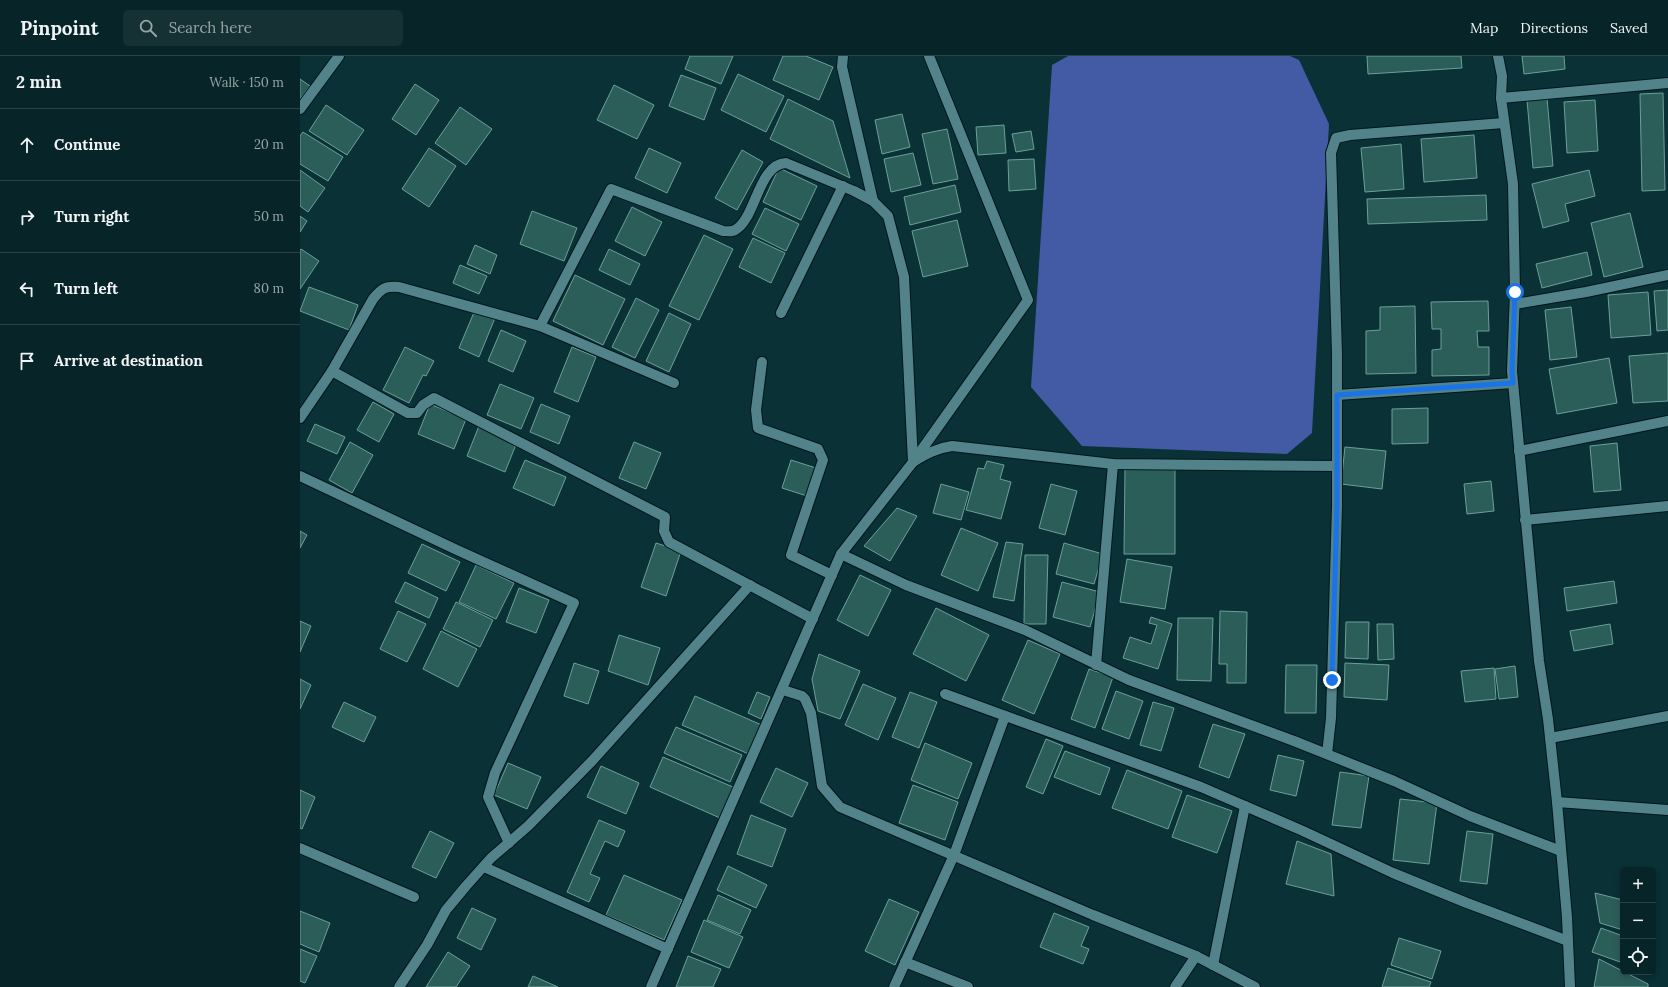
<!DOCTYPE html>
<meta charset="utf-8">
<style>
:root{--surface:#072528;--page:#153134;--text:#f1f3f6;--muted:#98a5a8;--line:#284245}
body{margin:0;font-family:Lora,serif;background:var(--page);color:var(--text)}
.controls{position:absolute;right:12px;bottom:12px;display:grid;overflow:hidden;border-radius:6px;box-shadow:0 2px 6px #0003}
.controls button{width:36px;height:36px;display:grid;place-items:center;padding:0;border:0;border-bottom:1px solid var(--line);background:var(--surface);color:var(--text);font:20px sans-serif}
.stop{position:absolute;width:12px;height:12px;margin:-9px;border:3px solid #1a73e8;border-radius:50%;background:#fff}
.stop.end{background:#1a73e8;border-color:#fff;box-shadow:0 1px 4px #0008}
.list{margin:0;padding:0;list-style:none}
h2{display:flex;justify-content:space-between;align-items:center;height:52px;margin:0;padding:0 16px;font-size:17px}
h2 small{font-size:13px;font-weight:400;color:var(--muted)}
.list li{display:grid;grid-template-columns:26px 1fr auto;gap:12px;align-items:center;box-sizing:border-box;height:72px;padding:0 16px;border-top:1px solid var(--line)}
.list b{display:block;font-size:15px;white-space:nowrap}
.list em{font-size:13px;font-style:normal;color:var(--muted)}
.icon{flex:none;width:22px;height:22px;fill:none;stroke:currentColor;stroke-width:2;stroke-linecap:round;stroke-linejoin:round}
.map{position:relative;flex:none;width:1368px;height:931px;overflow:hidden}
header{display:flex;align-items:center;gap:24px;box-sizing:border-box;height:56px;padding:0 20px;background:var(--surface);border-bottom:1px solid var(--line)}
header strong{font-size:19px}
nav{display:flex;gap:22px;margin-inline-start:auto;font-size:14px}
.search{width:280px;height:36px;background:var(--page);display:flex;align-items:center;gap:10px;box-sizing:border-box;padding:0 14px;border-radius:6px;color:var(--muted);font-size:15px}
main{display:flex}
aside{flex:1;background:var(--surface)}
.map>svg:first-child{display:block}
.water{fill:#425ba4}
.building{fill:#2c5e59;stroke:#6d9f9a}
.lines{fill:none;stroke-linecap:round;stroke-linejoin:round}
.minor-casing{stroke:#00171b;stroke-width:12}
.minor{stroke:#52838b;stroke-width:10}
.route{stroke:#1a73e8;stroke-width:5}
</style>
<header>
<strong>Pinpoint</strong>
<div class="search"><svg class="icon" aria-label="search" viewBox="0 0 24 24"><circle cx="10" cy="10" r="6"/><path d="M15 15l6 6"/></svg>Search here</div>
<nav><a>Map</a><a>Directions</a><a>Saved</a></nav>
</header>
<main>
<aside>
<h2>2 min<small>Walk · 150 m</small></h2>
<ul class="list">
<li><svg class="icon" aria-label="ahead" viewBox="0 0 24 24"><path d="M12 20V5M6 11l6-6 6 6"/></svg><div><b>Continue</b></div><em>20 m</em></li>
<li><svg class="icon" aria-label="right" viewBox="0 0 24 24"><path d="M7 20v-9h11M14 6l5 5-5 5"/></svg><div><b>Turn right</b></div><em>50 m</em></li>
<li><svg class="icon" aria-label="left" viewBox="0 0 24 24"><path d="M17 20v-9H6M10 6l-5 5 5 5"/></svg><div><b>Turn left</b></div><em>80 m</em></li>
<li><svg class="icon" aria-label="arrive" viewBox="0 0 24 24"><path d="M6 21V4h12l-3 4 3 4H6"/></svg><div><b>Arrive at destination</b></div></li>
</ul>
</aside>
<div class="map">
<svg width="1368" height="931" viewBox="0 0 1368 931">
<rect width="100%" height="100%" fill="#093136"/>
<!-- water -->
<polygon class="water" points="768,0 990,0 999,4 1029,68 1012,377 987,398 782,390 731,331 752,9"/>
<!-- building -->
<g class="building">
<polygon points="390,0 433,0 421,28 385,13"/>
<polygon points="483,0 506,0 533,11 519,44 473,24"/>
<polygon points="1067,0 1161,0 1162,12 1068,18"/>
<polygon points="1222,0 1264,0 1265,13 1224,18"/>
<polygon points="438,18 484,40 466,76 421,54"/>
<polygon points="381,19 416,32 404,64 369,50"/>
<polygon points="0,23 10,30 0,43"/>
<polygon points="115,28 139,44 116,79 92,63"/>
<polygon points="314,29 354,49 337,83 297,64"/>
<polygon points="1363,37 1365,134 1342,135 1340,38"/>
<polygon points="1247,42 1253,110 1233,112 1227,44"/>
<polygon points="488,43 533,65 550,122 470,83"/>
<polygon points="1295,44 1298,95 1267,97 1264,46"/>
<polygon points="26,49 64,74 47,99 9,75"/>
<polygon points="160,51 192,73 166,109 135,87"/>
<polygon points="602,58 610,91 582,98 575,64"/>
<polygon points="704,69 706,97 678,99 676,71"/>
<polygon points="647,73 658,123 633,128 622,78"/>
<polygon points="731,75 734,93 716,96 712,78"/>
<polygon points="3,76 43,101 28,125 0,108 0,80"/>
<polygon points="1174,79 1177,122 1124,126 1121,83"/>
<polygon points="1101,88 1104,133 1065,136 1061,92"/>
<polygon points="129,92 156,110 129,151 102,133"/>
<polygon points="349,92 381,107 367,137 335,122"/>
<polygon points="442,94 463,106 437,154 415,142"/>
<polygon points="613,97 621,129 591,136 584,103"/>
<polygon points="734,103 736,133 709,135 708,104"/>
<polygon points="479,112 517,130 501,164 463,146"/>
<polygon points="0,114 25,132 8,156 0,150"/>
<polygon points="1289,114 1295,140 1265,148 1269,165 1243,172 1232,128"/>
<polygon points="655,129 661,156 610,169 604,141"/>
<polygon points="1186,139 1187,164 1068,168 1067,143"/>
<polygon points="332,151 362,166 345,200 315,185"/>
<polygon points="465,152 499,168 486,195 452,178"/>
<polygon points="232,155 277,172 264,205 220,188"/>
<polygon points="1330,157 1343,211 1304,221 1291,167"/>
<polygon points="0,160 7,165 0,176"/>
<polygon points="657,164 668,210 623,221 612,175"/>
<polygon points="404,179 433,193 399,264 369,250"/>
<polygon points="453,182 485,197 471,227 439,211"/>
<polygon points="175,189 197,199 190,218 167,208"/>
<polygon points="1,193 19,205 0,233 0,194"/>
<polygon points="309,193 340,208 330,229 299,214"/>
<polygon points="1287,196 1292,219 1242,232 1236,208"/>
<polygon points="160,209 187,220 179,238 153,227"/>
<polygon points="275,219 325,243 303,289 253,265"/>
<polygon points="9,231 58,249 49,274 0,255"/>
<polygon points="1368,234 1368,274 1357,275 1354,235"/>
<polygon points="1348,236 1351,279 1311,282 1308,239"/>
<polygon points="336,242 359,254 335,302 312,291"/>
<polygon points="1188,245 1189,275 1177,275 1178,291 1189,291 1189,319 1132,320 1132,294 1141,293 1141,273 1132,273 1131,246"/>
<polygon points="1115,250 1116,317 1066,318 1066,275 1080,274 1080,251"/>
<polygon points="1271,251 1277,301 1250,304 1245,254"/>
<polygon points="175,254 195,262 179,301 159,292"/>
<polygon points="369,257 391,268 369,316 346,305"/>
<polygon points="201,274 226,285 213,316 188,305"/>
<polygon points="105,291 134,305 126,320 123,319 109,347 83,334"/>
<polygon points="272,291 296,301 278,346 254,336"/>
<polygon points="1368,297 1368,345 1333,347 1329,300"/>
<polygon points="1309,302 1317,347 1257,358 1249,313"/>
<polygon points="200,328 234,342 221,373 187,359"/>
<polygon points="73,346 94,358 79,386 57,374"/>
<polygon points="130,348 166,363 154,393 118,378"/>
<polygon points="241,348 270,360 259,388 230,376"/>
<polygon points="1128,352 1128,387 1092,388 1092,353"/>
<polygon points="15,368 45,381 37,398 7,385"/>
<polygon points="179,370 217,386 205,416 167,400"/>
<polygon points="50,386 73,399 52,437 29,424"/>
<polygon points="334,386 361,397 346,433 319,422"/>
<polygon points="1317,387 1321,434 1294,436 1290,390"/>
<polygon points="1045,391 1086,395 1082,433 1041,428"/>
<polygon points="225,404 266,421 254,450 213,432"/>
<polygon points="491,404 516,412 507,440 482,432"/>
<polygon points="687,405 704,409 700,423 711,426 701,463 666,454 678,412 684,413"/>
<polygon points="825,413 875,413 875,498 824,498"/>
<polygon points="1191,425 1194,455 1167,458 1164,428"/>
<polygon points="641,428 669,436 661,464 633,457"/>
<polygon points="751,428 777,435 765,479 739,472"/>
<polygon points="597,452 617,460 590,505 564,490"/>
<polygon points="661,472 698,487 678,535 641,519"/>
<polygon points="0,475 7,479 0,492"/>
<polygon points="706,486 723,488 714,545 693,541"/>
<polygon points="356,487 381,495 366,540 341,531"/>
<polygon points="764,487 803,498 794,528 756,518"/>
<polygon points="122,488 160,506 146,535 108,517"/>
<polygon points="725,499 748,499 746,568 724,568"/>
<polygon points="827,503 872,511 865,553 820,546"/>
<polygon points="176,509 214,527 196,563 159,546"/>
<polygon points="560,519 591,534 568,580 537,564"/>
<polygon points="1314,525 1317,547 1267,555 1264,532"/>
<polygon points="105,526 138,542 129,562 95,546"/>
<polygon points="762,526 800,536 790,571 753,561"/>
<polygon points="219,532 249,544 236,577 206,566"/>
<polygon points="156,546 193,564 180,591 143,573"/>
<polygon points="636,552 689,579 666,625 613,598"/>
<polygon points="98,555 126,568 107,606 80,593"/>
<polygon points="920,555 947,556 946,627 927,627 927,608 919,608"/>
<polygon points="851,561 872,568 858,613 823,602 830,581 851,588 857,569 849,567"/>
<polygon points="878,562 913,562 911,625 877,624"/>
<polygon points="0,565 11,570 0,596"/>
<polygon points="1046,566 1069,566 1068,603 1045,602"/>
<polygon points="1077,568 1093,568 1094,603 1078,604"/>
<polygon points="1310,568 1313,588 1274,595 1270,575"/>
<polygon points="141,575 177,593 158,631 123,613"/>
<polygon points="319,579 360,592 348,629 308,615"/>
<polygon points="728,584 760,598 734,658 702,644"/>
<polygon points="519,598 560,615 540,663 518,655 512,623"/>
<polygon points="274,607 299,615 288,648 264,640"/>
<polygon points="1045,607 1089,609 1087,644 1044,641"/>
<polygon points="986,609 1017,609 1016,657 985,657"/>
<polygon points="1215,610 1218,641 1199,643 1195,613"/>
<polygon points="1194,612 1196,643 1165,646 1161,615"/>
<polygon points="789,613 813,621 795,672 771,663"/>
<polygon points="0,623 11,629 0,653"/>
<polygon points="563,628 596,642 578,684 545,669"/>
<polygon points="816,635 843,645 829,683 802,673"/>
<polygon points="457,636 470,641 461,663 448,657"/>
<polygon points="610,636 637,646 619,692 592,681"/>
<polygon points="395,640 464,670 451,699 382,669"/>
<polygon points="44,646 76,661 64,686 32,671"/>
<polygon points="853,646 874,652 861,695 840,689"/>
<polygon points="913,668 945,678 929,722 899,711"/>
<polygon points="376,671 442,699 430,726 364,697"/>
<polygon points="746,683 763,690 743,738 726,731"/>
<polygon points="625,687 672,707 658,743 611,724"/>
<polygon points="765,695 810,712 800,739 754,721"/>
<polygon points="978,699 1004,705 996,740 970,734"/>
<polygon points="363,701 433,731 420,762 350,731"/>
<polygon points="208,707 241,721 227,753 194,739"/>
<polygon points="301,710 339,727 326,758 287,741"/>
<polygon points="476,712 508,727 492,761 460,746"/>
<polygon points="827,714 882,735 868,773 812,752"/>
<polygon points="1040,716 1069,720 1061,772 1032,769"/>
<polygon points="613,729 658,746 645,784 599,767"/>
<polygon points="0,734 15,741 2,773 0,772"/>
<polygon points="887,739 932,755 917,797 872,781"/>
<polygon points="1100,743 1137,747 1129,808 1093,804"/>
<polygon points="451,759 486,773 472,811 437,798"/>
<polygon points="299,764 325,775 318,791 305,785 290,818 300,822 289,846 267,836"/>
<polygon points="130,775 154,787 136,822 112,811"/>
<polygon points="1167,775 1193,778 1187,828 1160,825"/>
<polygon points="997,785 1031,798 1034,840 986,828"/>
<polygon points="428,810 467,829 456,852 417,834"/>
<polygon points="324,819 382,844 364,884 306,859"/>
<polygon points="1295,837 1323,844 1323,874 1300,867"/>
<polygon points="418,839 451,854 440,878 407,864"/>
<polygon points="589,843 619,856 595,909 565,895"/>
<polygon points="172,852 196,863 181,894 157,882"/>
<polygon points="0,855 30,867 19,896 0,888"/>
<polygon points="754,857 789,871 781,890 789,893 783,908 740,891"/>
<polygon points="404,864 443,881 429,912 391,896"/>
<polygon points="1301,872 1323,880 1323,907 1292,896"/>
<polygon points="1099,882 1141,895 1132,923 1091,909"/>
<polygon points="0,893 17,900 5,927 0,925"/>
<polygon points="148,896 170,910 156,931 126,931"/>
<polygon points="388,900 421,913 413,931 376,931"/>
<polygon points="1299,903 1348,928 1348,931 1294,931"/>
<polygon points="1088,912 1131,926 1129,931 1082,931"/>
<polygon points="233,920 258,931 228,931"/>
</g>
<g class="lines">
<defs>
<g id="minor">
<polyline points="543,0 542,11 573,145"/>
<polyline points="1198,0 1202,20 1201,42 1213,128 1215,236 1212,315 1239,605 1248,663 1257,746 1267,861 1270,931"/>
<polyline points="1201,42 1368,27"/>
<polyline points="0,53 39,0"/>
<polyline points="1215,248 1286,236 1368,219"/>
<polyline points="481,257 543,130"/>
<path d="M240 270 311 133 423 175C427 175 432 176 435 174 456 163 458 108 486 107L554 135 573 145 588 160 604 221 613 406C626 398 637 392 652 390L813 408 1036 410"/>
<polyline points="462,306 456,354 458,372 518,393 523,404 491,499 532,519"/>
<polyline points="32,315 108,357 117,357 123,349 134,342 365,461 364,475 369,486 513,563"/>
<polyline points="1037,339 1213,327"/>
<path d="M0 362 32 315 73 243C82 232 85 230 99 231L240 270 374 327"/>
<polyline points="1219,395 1368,365"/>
<polyline points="0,420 157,494 274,547 195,717 188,741 209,787"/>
<polyline points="1225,464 1368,450"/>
<polyline points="541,498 606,529 725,574 829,624 994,685 1094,725 1170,760 1261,795"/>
<polyline points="796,609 813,408"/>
<polyline points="483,634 502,640 505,643 511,657 522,730 540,751 793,859 896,900 955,931"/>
<polyline points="645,638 901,731 1003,775 1093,817 1167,847 1268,885"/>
<polyline points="1250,682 1368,660"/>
<polyline points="1027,698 1031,662 1037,450 1037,298 1031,97 1036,82 1050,79 1204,67"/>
<polyline points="1257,746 1368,754"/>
<polyline points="0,792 114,841"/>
<polyline points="184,811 368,893"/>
<polyline points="605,906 668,931"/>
<polyline points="913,909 945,750"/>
<polyline points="99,931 127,889 146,854 166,830 191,802 228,770 292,705 450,529"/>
<polyline points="351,931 541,498 613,406 728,244 629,0"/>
<polyline points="594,931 654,799 705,660"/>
<polyline points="875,931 896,900"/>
</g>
</defs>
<!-- minor casing -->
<use href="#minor" class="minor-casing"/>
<!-- minor -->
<use href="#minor" class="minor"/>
</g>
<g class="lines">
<!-- route -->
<polyline class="route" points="1032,624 1037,450 1037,339 1213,327 1212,315 1215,236"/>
</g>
</svg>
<div class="controls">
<button>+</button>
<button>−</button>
<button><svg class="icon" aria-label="locate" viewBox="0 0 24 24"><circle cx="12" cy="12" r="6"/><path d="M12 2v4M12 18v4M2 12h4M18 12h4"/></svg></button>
</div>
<div class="stop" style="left:1215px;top:236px"></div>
<div class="stop end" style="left:1032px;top:624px"></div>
</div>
</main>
